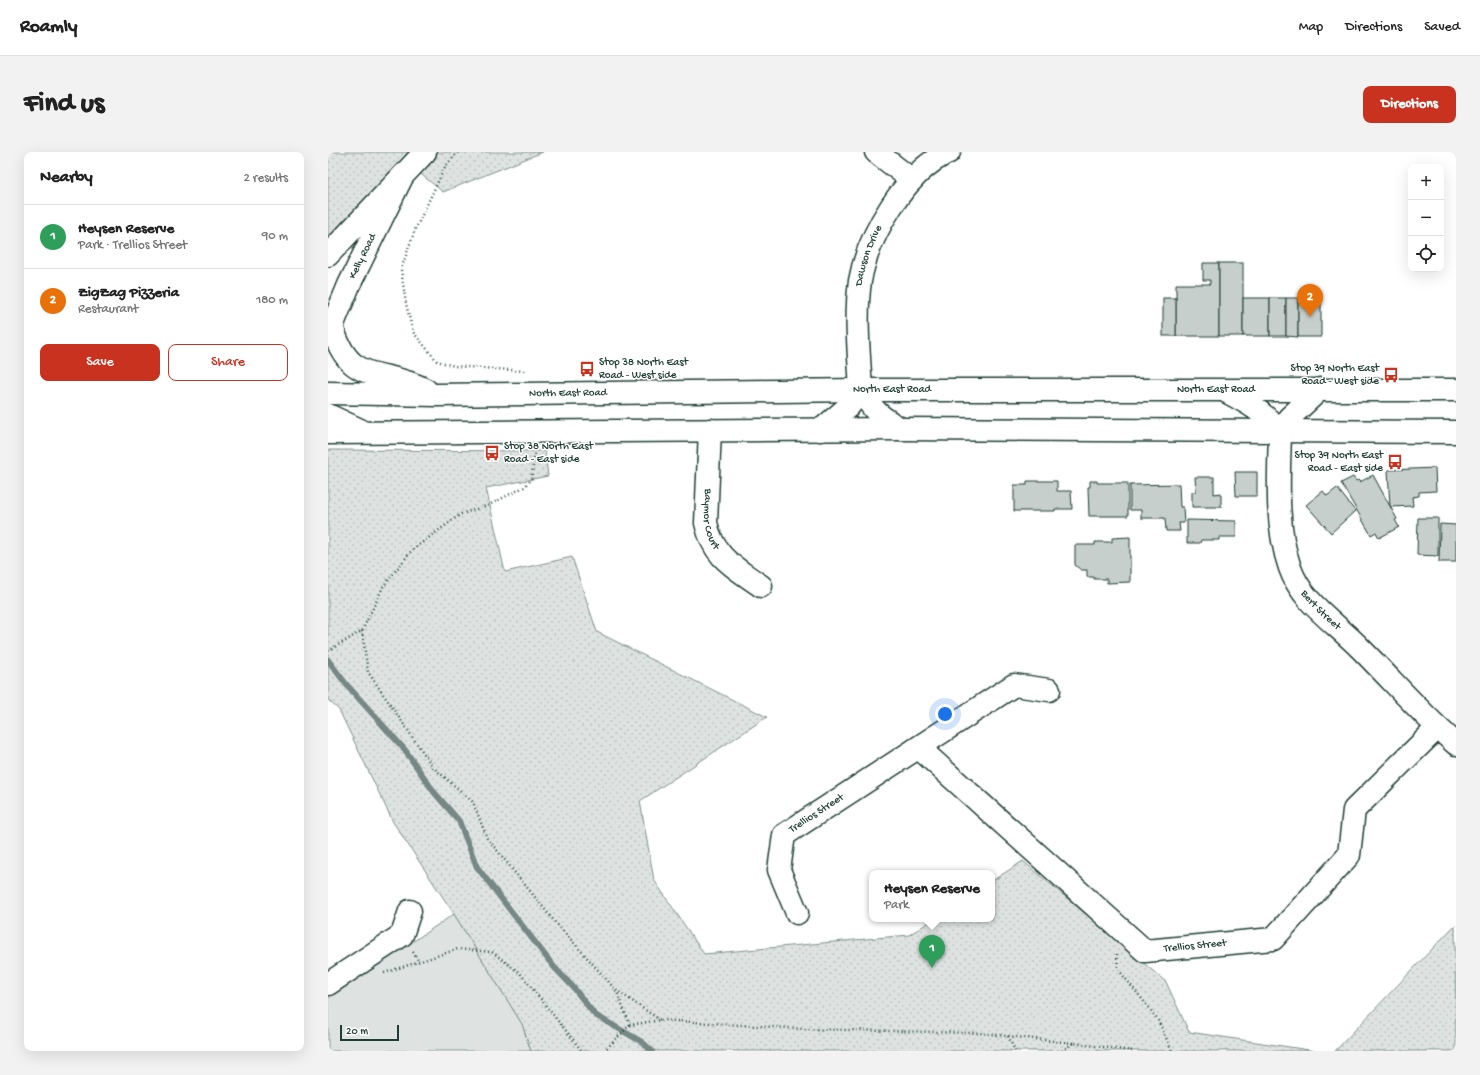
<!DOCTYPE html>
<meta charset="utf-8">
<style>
:root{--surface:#fff;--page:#f2f2f2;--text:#222;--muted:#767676;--line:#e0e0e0;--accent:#c8321e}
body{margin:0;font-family:"Gochi Hand",sans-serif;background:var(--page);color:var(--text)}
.controls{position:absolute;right:12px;top:12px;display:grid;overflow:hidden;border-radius:8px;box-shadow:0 4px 16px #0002}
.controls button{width:36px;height:36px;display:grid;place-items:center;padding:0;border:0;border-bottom:1px solid var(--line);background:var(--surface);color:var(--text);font:20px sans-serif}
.scale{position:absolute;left:12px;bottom:10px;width:59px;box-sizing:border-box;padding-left:4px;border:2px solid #1f3d34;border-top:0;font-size:11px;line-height:14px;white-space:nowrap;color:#1f3d34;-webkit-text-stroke:3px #fff;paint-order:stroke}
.you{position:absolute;left:617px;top:562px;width:14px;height:14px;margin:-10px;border:3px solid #fff;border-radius:50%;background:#1a73e8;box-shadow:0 0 0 6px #1a73e833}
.badge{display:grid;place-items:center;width:26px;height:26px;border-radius:50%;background:var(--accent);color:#fff;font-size:13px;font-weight:700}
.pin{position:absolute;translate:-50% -33px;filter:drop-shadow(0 1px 2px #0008)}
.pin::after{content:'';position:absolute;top:21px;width:14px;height:12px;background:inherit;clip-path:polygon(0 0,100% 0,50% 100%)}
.popup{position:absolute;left:541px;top:718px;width:126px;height:52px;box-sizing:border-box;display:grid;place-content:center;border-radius:8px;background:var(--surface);filter:drop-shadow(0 1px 3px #0005);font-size:13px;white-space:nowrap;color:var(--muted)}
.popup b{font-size:15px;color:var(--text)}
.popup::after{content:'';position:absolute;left:50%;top:100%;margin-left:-8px;border:8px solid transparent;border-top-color:var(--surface)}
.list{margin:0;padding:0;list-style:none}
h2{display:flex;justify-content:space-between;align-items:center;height:52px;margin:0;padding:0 16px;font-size:17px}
h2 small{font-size:13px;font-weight:400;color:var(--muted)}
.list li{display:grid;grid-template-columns:26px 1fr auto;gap:12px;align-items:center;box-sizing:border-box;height:64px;padding:0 16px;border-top:1px solid var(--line)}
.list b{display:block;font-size:15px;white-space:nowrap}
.list p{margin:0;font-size:13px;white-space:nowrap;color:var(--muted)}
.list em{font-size:13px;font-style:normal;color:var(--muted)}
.actions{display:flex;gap:8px;padding:12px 16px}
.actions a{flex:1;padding:9px 0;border:1px solid var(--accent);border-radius:8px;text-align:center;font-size:14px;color:var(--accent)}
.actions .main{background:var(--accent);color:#fff}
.icon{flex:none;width:22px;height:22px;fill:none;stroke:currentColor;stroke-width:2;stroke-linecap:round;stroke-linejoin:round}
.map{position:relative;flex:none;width:1128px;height:899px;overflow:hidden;border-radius:8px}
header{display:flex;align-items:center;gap:24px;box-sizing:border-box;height:56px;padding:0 20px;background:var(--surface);border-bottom:1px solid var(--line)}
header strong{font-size:19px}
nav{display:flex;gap:22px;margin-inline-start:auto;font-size:14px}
.intro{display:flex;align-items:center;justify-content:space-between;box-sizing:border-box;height:96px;padding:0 24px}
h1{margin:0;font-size:28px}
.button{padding:10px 18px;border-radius:8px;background:var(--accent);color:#fff;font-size:14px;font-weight:700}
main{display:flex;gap:24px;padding:0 24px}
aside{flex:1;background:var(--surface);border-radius:8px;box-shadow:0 4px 16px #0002}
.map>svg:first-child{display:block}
.grass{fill:#dee3e2;stroke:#7e908b}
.park{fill:url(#park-dots);stroke:#7e908b}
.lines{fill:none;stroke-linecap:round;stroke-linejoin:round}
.stream{stroke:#758883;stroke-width:6}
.building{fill:#c7cfcc;stroke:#1f3d34}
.minor-casing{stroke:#1f3d34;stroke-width:25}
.highway-casing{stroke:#1f3d34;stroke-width:25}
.path{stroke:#1f3d34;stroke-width:2.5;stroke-dasharray:1 3;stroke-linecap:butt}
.minor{stroke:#fff;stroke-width:22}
.highway{stroke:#fff;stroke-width:22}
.labels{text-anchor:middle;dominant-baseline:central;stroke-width:3;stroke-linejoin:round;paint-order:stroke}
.street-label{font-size:11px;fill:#1f3d34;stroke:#fff}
.poi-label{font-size:11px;fill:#1f3d34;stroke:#fff;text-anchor:start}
</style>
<header>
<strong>Roamly</strong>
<nav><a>Map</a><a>Directions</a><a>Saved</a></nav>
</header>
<div class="intro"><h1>Find us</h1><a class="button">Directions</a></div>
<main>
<aside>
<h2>Nearby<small>2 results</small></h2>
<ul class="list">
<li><span class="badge" style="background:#2e9e5b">1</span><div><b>Heysen Reserve</b><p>Park · Trellios Street</p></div><em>90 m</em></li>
<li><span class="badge" style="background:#e8710a">2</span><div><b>ZigZag Pizzeria</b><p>Restaurant</p></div><em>180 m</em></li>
</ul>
<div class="actions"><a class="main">Save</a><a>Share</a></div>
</aside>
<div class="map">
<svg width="1128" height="899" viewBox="0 0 1128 899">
<defs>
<pattern id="park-dots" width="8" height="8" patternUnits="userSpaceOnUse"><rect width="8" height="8" fill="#dee3e2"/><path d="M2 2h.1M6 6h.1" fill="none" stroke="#bec4c2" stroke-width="1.8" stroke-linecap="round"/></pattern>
</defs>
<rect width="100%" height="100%" fill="#fff"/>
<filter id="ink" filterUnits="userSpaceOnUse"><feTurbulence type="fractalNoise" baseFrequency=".025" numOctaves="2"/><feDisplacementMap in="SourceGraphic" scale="8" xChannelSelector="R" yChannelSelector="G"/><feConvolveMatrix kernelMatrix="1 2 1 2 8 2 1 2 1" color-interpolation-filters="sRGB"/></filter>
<g filter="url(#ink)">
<!-- grass -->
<polygon class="grass" points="126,762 194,872 203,899 0,899 0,846"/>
<!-- park -->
<g class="park">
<polygon points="0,0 215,0 115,40 84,15 0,103"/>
<polygon points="0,298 217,299 220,324 158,336 177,420 244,405 269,480 439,565 312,649 326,728 376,802 581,783 606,767 664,767 664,729 695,709 838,830 861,880 988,899 203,899 194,872 126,762 65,670 11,558 0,548"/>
<polygon points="1127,773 1128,899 1007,899"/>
</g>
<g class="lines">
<!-- stream -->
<polyline class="stream" points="0,508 18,532 77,598 106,640 131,669 149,715 226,815 245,835 267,863 314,890 324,899"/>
</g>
<!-- building -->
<g class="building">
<polygon points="875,111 891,111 891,184 848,184 848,132 882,132 882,128 875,128"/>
<rect x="891" y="111" width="24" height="73"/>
<rect x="835" y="146" width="13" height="38"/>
<rect x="915" y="146" width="27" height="38"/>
<rect x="942" y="146" width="16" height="38"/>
<polygon points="958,146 970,146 970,185 958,184"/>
<rect x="970" y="146" width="23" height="39"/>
<polygon points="1107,316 1108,339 1091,340 1091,344 1084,345 1085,354 1062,355 1060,318"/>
<polygon points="907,320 929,320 929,344 908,344"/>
<polygon points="1045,323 1069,367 1067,368 1071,375 1051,386 1048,380 1043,383 1013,331 1025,325 1028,329 1030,328 1032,330"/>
<polygon points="867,325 886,325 886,342 893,341 893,355 864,355 864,340 868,340"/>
<polygon points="699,329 729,329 729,339 743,339 744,357 727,357 727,359 686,359 686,333 699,333"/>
<polygon points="762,329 769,329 769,331 800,331 800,364 761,364 760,335 762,335"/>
<polygon points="851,332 852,355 855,355 856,371 851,371 852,379 838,379 837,366 813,366 813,358 802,358 802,333"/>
<polygon points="1009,336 1027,359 1003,381 978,353 995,339 999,344"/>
<polygon points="1090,366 1110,366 1110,404 1089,403"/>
<polygon points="859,368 908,369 908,385 891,385 891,388 873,388 872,391 859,391"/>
<polygon points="1112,372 1128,373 1128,410 1111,410"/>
<polygon points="802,385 802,430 779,431 779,427 766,427 766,425 759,425 759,418 753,418 747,413 747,393 767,393 767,390 784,390 784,386"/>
</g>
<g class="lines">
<defs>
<g id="minor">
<polyline points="548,0 584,28"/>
<polyline points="0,103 97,0"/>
<path id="s1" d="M0 184 21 133 74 25"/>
<path id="s2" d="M533 238C531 202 527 164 532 129 540 83 578 19 621 0"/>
<path id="s3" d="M382 278 378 371C386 406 405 414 433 434"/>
<path id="s4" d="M952 280C951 324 947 373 962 416 974 451 1008 471 1033 497 1065 529 1094 563 1128 592"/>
<path id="s5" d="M591 596 817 799 945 787 1021 703 1026 658 1109 576"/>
<path id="s6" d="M469 761 451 718 456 683 686 533 721 538"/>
<polyline points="0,832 74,783 82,759"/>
</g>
<g id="highway">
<path d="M4 174C22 236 53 214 98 238"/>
<path d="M533 238C546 260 551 264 573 277"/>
<path d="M897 239C922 252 933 258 952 280"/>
<path id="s7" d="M0 241 109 243 533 238H1128"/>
<polyline points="0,263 32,278"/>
<polyline points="493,278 521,254 533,238"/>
<polyline points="952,280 961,266 992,237"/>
<polyline points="0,281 573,277 1128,280"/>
</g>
</defs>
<!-- minor casing -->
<use href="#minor" class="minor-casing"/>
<!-- highway casing -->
<use href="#highway" class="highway-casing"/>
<!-- path -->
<g class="path">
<polyline points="130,0 117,15 87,78 73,117 78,152 85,180 109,209 126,214 197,219"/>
<polyline points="34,479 40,520 105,615 145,650 159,686 227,770 288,838 302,873"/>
<polyline points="0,499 34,479 55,435 84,398 133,362 161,353 196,335 203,328 207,300"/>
<polyline points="85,800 91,810"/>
<polyline points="789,802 790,817 829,866 844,899"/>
<polyline points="56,821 130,797 164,800 192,821 254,899"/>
<polyline points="288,838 332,868"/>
<polyline points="680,884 687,899"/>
<polyline points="276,899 302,873 332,868 476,877 651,881 745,891"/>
<polyline points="734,899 745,891 804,899"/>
</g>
<!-- minor -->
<use href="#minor" class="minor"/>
<!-- highway -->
<use href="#highway" class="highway"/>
</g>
</g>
<!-- icons -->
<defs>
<symbol id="bus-bare" viewBox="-9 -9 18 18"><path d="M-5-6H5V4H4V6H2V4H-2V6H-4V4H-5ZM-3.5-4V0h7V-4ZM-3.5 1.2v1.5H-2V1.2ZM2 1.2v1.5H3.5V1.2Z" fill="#c8321e" stroke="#fff" stroke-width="2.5" paint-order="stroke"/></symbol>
</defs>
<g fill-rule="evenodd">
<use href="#bus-bare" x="248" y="206" width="22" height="22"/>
<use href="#bus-bare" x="1052" y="212" width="22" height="22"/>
<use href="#bus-bare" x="153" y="290" width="22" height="22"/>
<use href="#bus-bare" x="1056" y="299" width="22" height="22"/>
</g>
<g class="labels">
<!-- street labels -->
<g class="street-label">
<text stroke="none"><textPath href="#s1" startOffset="87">Kelly Road</textPath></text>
<text stroke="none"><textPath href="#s2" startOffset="136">Dawson Drive</textPath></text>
<text stroke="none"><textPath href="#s7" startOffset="888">North East Road</textPath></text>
<text stroke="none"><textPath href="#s7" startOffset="564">North East Road</textPath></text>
<text stroke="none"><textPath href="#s7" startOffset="240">North East Road</textPath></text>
<text stroke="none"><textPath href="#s3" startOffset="90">Baymor Court</textPath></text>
<text stroke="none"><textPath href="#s4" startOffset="190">Bert Street</textPath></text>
<text stroke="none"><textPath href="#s6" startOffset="121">Trellios Street</textPath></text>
<text stroke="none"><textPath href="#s5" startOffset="354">Trellios Street</textPath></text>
</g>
<!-- poi labels -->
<g class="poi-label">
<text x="271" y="211">Stop 38 North East<tspan x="271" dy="13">Road - West side</tspan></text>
<text x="1051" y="217" text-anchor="end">Stop 39 North East<tspan x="1051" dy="13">Road - West side</tspan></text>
<text x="176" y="295">Stop 38 North East<tspan x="176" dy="13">Road - East side</tspan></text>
<text x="1055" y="304" text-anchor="end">Stop 39 North East<tspan x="1055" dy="13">Road - East side</tspan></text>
</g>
</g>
</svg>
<div class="controls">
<button>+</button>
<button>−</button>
<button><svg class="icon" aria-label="locate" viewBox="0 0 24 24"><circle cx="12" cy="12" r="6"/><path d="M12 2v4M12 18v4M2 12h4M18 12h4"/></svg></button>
</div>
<div class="scale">20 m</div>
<div class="you"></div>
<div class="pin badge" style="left:604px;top:816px;background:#2e9e5b">1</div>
<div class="popup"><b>Heysen Reserve</b>Park</div>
<div class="pin badge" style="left:982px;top:165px;background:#e8710a">2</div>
</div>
</main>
